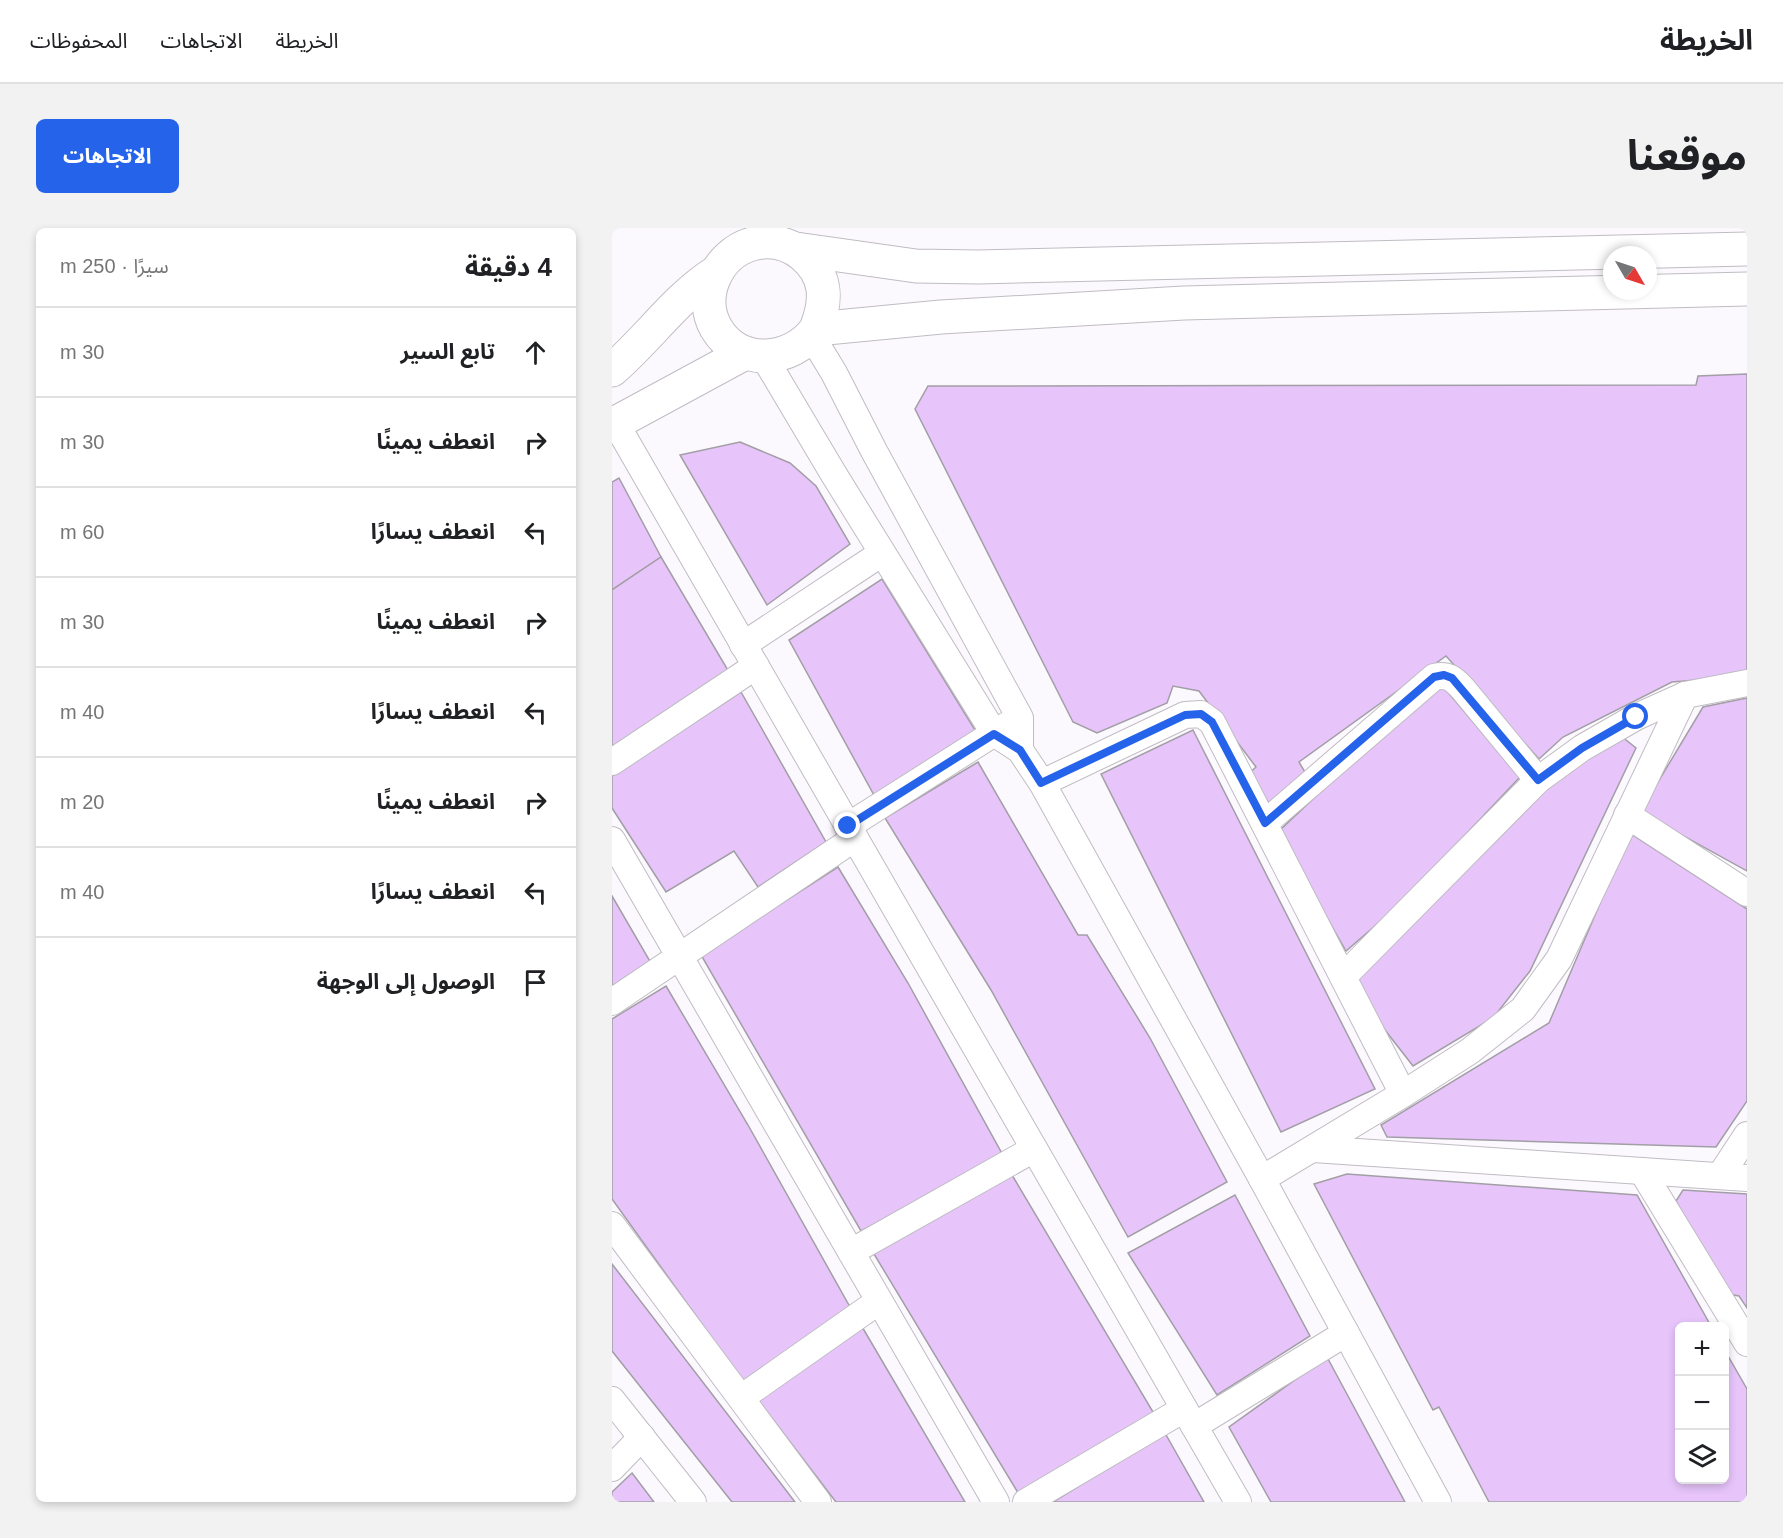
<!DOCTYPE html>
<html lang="ar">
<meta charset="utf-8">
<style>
:root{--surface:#fff;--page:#f2f2f2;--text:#202124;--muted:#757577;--line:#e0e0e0;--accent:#2563eb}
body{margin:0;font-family:Arial,"Noto Sans Arabic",sans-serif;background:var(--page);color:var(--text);direction:rtl}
.controls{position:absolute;right:18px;bottom:18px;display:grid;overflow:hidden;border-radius:9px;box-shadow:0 3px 9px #0003}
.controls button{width:54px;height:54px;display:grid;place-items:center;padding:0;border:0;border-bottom:2px solid var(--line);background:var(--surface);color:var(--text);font:30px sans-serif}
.compass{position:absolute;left:991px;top:18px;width:54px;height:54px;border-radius:50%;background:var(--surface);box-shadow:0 3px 9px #0003;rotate:129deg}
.stop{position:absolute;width:18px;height:18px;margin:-14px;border:4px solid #2563eb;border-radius:50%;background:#fff}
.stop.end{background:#2563eb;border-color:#fff;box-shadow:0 2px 6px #0008}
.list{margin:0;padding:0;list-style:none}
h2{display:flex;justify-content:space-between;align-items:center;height:78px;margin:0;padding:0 24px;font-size:26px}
h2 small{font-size:20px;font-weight:400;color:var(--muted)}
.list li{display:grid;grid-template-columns:39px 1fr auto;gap:18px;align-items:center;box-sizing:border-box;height:90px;padding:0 24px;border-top:2px solid var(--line)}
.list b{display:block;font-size:22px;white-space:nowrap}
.list em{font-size:20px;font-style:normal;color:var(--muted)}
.icon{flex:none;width:33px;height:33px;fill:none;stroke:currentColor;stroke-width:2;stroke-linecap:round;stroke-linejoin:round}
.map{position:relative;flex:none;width:1135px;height:1274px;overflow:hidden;direction:ltr;border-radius:9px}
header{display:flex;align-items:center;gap:36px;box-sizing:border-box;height:84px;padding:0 30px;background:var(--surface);border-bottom:2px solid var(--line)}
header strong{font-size:28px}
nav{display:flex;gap:33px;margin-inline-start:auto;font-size:21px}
.intro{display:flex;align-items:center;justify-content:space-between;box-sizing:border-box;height:144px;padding:0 36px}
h1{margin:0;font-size:42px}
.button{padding:15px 27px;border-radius:9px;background:var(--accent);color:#fff;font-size:21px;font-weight:700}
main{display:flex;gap:36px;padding:0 36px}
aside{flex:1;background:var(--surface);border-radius:9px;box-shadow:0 3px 9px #0003}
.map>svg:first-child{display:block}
.building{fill:#e7c5fb;stroke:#a29ea5;stroke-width:1.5}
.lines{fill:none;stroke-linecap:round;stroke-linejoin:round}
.minor-casing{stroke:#c0bcc3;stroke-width:28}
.primary-casing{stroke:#c0bcc3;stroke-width:35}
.minor{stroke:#fff;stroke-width:26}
.primary{stroke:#fff;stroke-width:33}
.route{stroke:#2563eb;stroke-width:8}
</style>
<header>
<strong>الخريطة</strong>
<nav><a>الخريطة</a><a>الاتجاهات</a><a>المحفوظات</a></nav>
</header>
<div class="intro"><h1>موقعنا</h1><a class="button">الاتجاهات</a></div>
<main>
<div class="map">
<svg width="1135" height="1274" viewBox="0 0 1135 1274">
<rect width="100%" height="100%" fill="#fcf9fe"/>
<!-- building -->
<g class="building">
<polygon points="1135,146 1135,448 1060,454 951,509 927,531 834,428 687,534 693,544 658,576 634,548 644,539 587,463 561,458 555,475 485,505 461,494 303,181 316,158 1084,157 1086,148"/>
<polygon points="128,214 178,235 204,258 238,316 155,377 68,227"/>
<polygon points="7,250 49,329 0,362 0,254"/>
<polygon points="49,329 117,444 0,520 0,362"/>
<polygon points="270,351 363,502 263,569 177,412"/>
<polygon points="828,455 908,549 786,678 734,723 666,604 771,505"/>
<polygon points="129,464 214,614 146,659 122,623 54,664 0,580 0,548"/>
<polygon points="1135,470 1135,643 1028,584 1091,479"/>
<polygon points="581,502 763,861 669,904 489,546"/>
<polygon points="1009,508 1024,520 918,743 881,790 801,838 773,802 741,749 937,554"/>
<polygon points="366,534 466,707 475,707 538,810 615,954 516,1009 379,762 273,590"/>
<polygon points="1018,605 1135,681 1135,873 1104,919 775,909 769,897 937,795"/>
<polygon points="226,639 296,755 393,931 249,1003 89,727"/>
<polygon points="0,668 39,735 0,761"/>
<polygon points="54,758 136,897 238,1079 133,1156 0,971 0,791"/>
<polygon points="735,946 1025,967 1099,1098 1068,1098 1068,1252 1112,1252 1112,1121 1135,1161 1135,1274 877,1274 827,1179 821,1182 702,956"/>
<polygon points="400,947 544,1189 408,1268 259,1021"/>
<polygon points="1071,962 1135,966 1135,1080 1127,1068 1116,1066 1064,973"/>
<polygon points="623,967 698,1108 605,1167 516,1025"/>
<polygon points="0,1036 183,1274 120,1274 0,1123"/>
<polygon points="249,1097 353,1274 224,1274 143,1168"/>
<polygon points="715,1129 793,1274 659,1274 617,1199"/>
<polygon points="553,1205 592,1274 441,1274"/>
<polygon points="20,1245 42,1274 0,1274 0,1264"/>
</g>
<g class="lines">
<defs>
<g id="minor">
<polyline points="199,107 222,145 262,223 408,490 408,522"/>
<polyline points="152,129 221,245 382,505 408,522 430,555 650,951 826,1274"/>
<polyline points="3,194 626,1274"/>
<polyline points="131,417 270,325"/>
<polyline points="0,534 144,438"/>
<polyline points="430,555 573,487 589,486 600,494 791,866"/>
<polyline points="1015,587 1135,665"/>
<path d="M653 595 822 449C836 446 841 450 851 461L926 552"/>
<polyline points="236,598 395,497"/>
<polyline points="0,612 384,1274"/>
<polyline points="731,749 926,552 970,520 1024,489 1073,467 1135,455"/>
<polyline points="0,774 243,610"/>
<polyline points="701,921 1135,950"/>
<polyline points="1030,943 1135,1115"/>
<polyline points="1108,948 1135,907"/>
<polyline points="650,951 791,866 858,823 911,781 947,731 1073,467"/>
<polyline points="0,997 206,1274"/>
<polyline points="239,1024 422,921"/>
<polyline points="129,1170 267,1073"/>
<polyline points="0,1172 81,1274"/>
<polyline points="582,1198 734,1105"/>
<polyline points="0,1240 30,1209"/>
<polyline points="414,1274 572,1181"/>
</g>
<g id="primary">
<polyline points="184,21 304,38 366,39 1135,21"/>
<path d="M204 101C215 73 216 48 191 27 176 15 158 11 140 16 105 26 86 68 104 100 127 139 180 135 204 101L329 89 572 75 1135 61"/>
<path d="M0 142C36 111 64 70 103 45"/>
<polyline points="0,197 133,125"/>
</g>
</defs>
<!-- minor casing -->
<use href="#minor" class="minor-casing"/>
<!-- primary casing -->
<use href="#primary" class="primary-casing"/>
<!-- minor -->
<use href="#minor" class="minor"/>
<!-- primary -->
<use href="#primary" class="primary"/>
</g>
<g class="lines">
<!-- route -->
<polyline class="route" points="236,598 382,506 408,522 429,555 573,487 589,486 600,494 653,595 822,449 832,447 840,450 926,552 970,520 1024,489"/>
</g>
</svg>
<div class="controls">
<button>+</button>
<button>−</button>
<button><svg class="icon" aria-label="layers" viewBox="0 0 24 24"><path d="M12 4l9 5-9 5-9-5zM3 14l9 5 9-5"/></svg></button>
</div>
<svg class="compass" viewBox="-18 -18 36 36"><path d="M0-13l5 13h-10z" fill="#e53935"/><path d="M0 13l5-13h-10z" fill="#757577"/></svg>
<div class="stop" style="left:1024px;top:489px"></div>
<div class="stop end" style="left:236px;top:598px"></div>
</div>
<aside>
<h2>4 دقيقة<small>سيرًا · 250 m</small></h2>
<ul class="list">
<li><svg class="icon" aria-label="ahead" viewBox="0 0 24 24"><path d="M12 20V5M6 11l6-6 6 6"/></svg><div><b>تابع السير</b></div><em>30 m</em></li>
<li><svg class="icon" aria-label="right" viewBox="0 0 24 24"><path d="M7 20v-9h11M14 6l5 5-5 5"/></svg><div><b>انعطف يمينًا</b></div><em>30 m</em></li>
<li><svg class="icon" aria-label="left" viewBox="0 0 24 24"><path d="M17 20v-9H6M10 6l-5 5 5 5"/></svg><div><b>انعطف يسارًا</b></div><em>60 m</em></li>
<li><svg class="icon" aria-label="right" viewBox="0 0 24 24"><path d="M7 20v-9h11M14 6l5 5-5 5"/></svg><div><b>انعطف يمينًا</b></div><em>30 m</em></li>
<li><svg class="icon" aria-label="left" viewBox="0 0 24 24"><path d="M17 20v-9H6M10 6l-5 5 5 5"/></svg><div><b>انعطف يسارًا</b></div><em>40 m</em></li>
<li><svg class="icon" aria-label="right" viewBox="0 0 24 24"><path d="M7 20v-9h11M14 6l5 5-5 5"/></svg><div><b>انعطف يمينًا</b></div><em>20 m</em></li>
<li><svg class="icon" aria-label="left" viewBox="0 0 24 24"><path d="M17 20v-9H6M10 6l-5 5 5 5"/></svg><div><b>انعطف يسارًا</b></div><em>40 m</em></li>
<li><svg class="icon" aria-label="arrive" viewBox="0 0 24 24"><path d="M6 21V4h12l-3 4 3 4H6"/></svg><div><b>الوصول إلى الوجهة</b></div></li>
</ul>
</aside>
</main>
